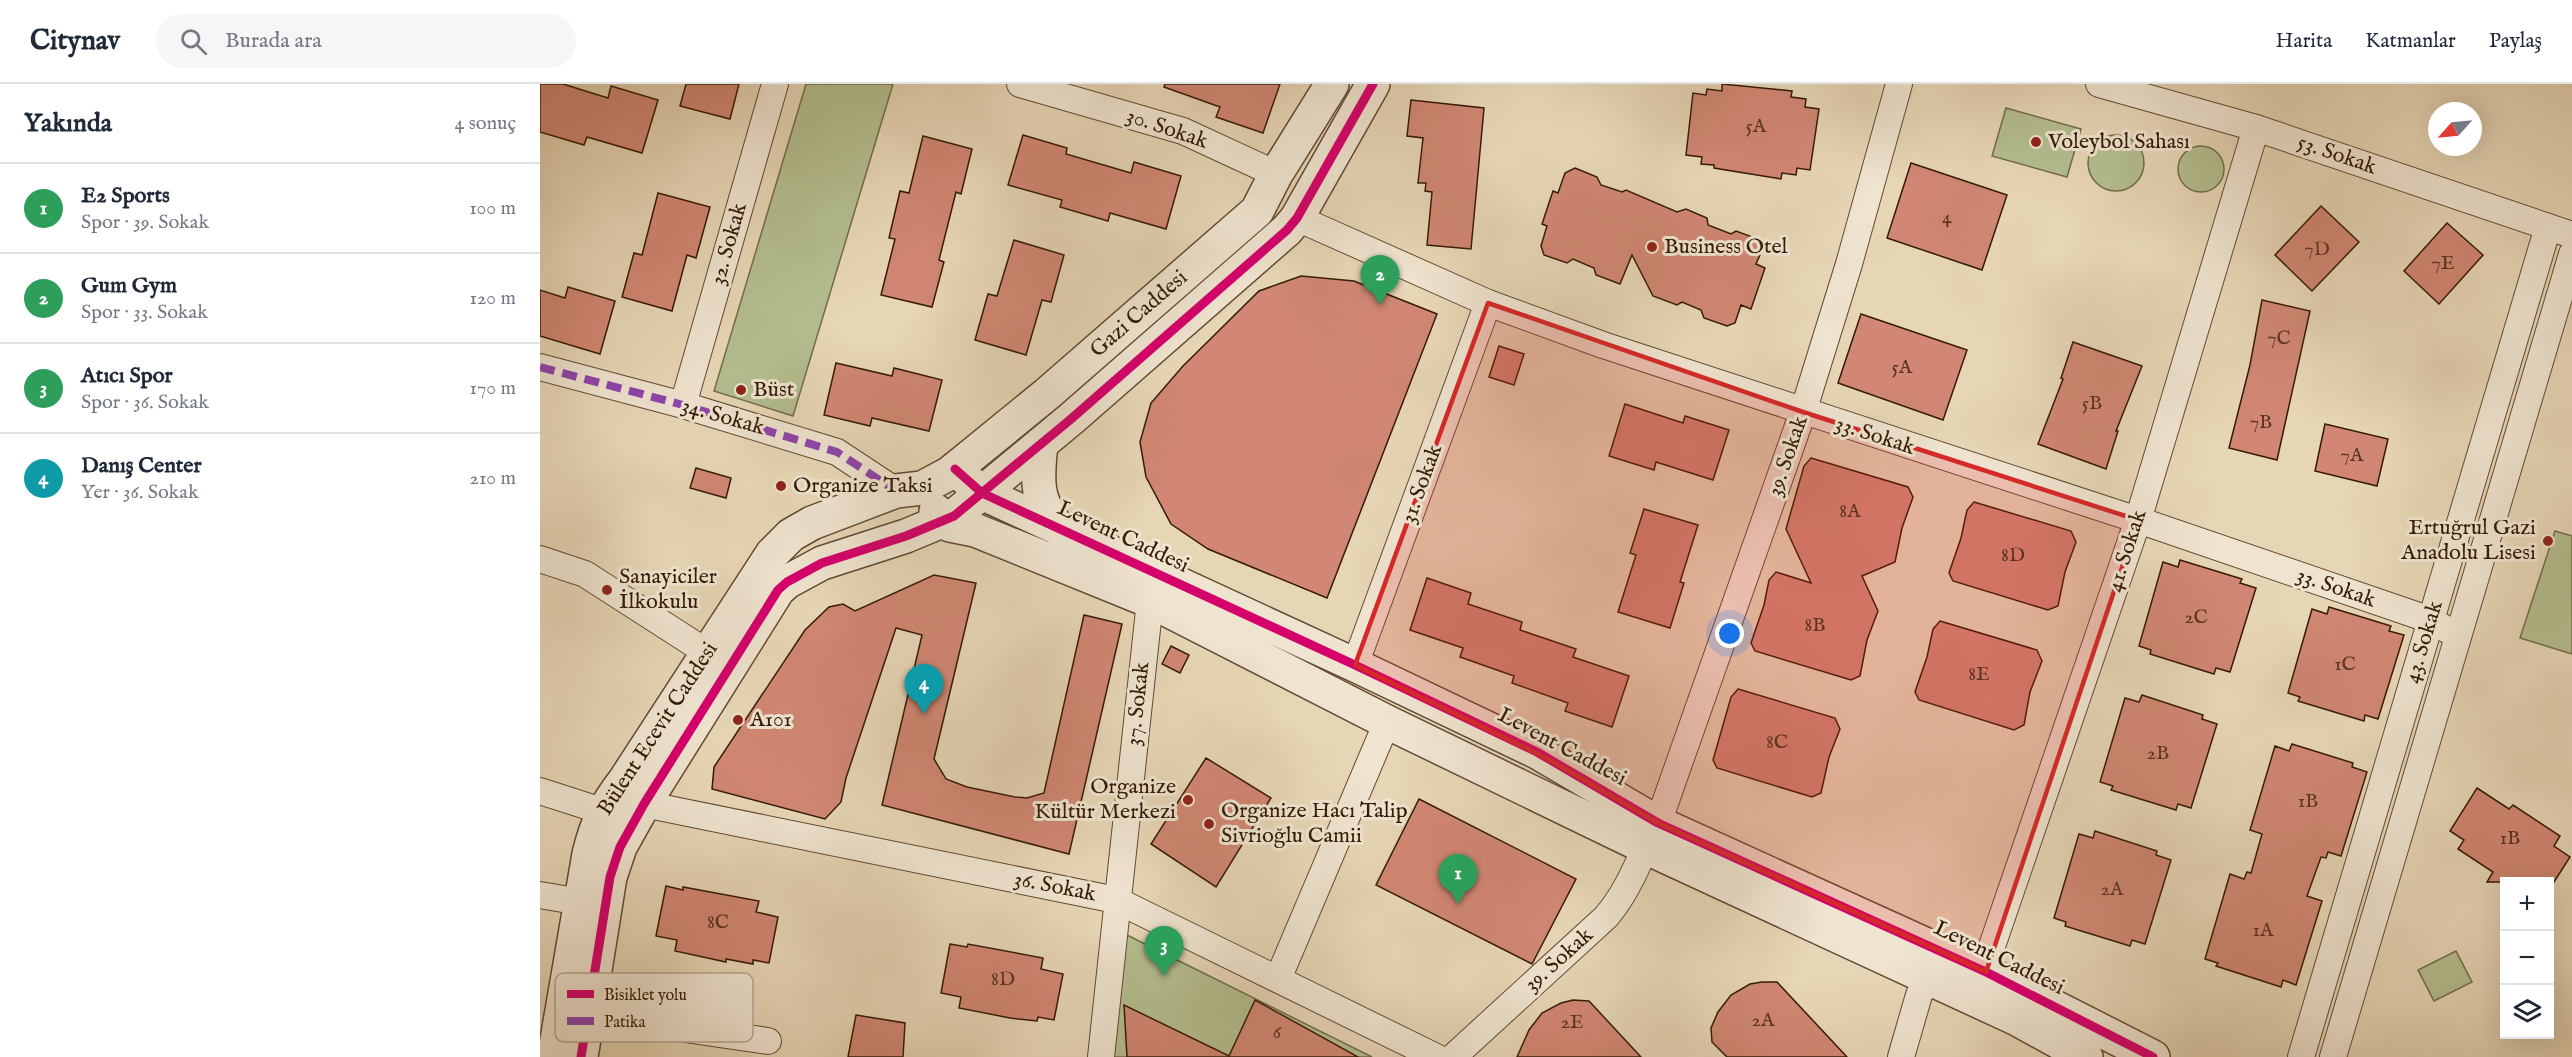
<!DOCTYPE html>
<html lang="tr">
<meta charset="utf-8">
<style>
:root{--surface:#fff;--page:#f6f6f7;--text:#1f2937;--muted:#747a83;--line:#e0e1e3;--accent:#b45309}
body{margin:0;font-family:"IM FELL English",serif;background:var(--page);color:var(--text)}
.controls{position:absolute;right:18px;bottom:18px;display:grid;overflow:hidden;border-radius:0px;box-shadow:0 6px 24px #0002}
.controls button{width:54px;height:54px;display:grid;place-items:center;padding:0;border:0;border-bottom:2px solid var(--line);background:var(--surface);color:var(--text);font:30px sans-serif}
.compass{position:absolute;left:1888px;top:18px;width:54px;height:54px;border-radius:50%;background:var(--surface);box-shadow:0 6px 24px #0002;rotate:243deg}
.you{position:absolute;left:1190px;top:550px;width:21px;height:21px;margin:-15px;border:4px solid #fff;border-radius:50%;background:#1a73e8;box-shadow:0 0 0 9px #1a73e833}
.badge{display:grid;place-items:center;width:39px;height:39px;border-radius:50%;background:var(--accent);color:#fff;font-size:20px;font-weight:700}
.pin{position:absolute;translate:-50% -50px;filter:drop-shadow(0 2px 3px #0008)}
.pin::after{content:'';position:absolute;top:32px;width:21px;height:18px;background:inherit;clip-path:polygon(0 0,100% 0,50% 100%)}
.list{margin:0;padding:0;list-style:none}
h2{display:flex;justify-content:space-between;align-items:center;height:78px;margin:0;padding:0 24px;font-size:26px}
h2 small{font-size:20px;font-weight:400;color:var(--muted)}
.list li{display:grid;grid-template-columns:39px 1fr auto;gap:18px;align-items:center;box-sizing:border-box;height:90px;padding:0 24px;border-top:2px solid var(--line)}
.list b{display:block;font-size:22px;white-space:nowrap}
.list p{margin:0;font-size:20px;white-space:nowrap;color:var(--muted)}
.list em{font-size:20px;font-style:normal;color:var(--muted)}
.icon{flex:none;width:33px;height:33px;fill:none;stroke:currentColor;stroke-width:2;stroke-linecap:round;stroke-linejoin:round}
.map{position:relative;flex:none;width:2032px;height:973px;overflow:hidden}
header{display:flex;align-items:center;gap:36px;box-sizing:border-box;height:84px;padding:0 30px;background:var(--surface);border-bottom:2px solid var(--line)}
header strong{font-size:28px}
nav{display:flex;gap:33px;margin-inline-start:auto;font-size:21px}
.search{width:420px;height:54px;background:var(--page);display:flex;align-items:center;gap:15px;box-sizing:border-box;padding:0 21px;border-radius:33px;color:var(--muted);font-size:22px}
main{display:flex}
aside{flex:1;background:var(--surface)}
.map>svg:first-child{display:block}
.green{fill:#b4be8f;stroke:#746c4a;stroke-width:1.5}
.building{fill:#d18773;stroke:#351a06;stroke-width:1.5}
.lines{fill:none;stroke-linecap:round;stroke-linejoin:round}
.minor-casing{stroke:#624932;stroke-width:28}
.tertiary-casing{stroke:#624932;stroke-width:36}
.minor{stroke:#efe4d0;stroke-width:26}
.tertiary{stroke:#efe4d0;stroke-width:33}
.quiet{stroke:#8e44ad;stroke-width:8;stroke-dasharray:15 8;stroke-linecap:butt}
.cycleway-casing{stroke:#efe4d0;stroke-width:13}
.cycleway{stroke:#d6006c;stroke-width:9}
.marked{fill:#d62828;fill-opacity:0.2;stroke:#d62828;stroke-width:4.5;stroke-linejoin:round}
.poi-dot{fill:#8f2418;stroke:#efe4d0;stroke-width:2}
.labels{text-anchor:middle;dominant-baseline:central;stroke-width:6;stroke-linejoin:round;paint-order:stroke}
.number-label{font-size:20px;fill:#5c3521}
.street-label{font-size:22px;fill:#351a06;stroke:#efe4d0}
.poi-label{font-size:22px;fill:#351a06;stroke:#efe4d0;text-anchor:start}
.key{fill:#efe4d0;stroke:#b7a793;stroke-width:1.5}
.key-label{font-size:16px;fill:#351a06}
</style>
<header>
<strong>Citynav</strong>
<div class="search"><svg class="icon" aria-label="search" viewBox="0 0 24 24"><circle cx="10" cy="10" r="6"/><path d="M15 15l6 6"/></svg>Burada ara</div>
<nav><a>Harita</a><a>Katmanlar</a><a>Paylaş</a></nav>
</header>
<main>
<aside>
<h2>Yakında<small>4 sonuç</small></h2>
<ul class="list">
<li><span class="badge" style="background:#2e9e5b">1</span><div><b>E2 Sports</b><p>Spor · 39. Sokak</p></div><em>100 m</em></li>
<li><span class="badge" style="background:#2e9e5b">2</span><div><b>Gum Gym</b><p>Spor · 33. Sokak</p></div><em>120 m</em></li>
<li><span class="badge" style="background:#2e9e5b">3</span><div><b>Atıcı Spor</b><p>Spor · 36. Sokak</p></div><em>170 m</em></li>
<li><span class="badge" style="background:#0f9aa8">4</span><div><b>Danış Center</b><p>Yer · 36. Sokak</p></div><em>210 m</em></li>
</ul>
</aside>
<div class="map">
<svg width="2032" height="973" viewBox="0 0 2032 973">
<rect width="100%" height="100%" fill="#e7d6b6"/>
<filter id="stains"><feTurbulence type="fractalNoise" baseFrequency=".00333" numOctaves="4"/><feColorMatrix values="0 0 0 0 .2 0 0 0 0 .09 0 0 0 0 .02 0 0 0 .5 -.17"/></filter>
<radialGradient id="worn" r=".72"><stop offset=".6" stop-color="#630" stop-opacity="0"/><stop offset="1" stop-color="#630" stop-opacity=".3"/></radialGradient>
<!-- green -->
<g class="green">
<polygon points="266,0 353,0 253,332 174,307"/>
<polygon points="1466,24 1541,45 1527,93 1452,72"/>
<circle cx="1576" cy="79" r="28"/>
<circle cx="1661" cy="85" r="23"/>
<polygon points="2015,447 2032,452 2032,570 1980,554"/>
<polygon points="585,850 832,973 570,973"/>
<polygon points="1916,867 1932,898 1894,917 1878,886"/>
</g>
<!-- building -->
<g class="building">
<polygon points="0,0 23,0 68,14 71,2 118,16 102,69 47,53 44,61 0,48"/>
<polygon points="146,0 199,0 190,35 140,22"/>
<polygon points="625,0 740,0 723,49 676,33 680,23 624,3"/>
<polygon points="1182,0 1252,7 1251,13 1266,15 1265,23 1279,25 1270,86 1257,84 1256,91 1242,89 1241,95 1174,84 1174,81 1161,80 1162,73 1146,71 1153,9 1166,11 1167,5 1182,7"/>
<polygon points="871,16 944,24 931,165 887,161 892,108 885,107 886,99 878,99 883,54 867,52"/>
<polygon points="483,51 527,64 526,70 591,89 594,78 641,92 626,145 570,129 568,137 520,123 522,116 468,101"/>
<polygon points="383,52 432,65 421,110 416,108 399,176 404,178 392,223 341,211 355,155 349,154 360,107 369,109"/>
<polygon points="1371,79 1467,111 1442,186 1347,154"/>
<polygon points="1035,84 1057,93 1061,101 1082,108 1086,106 1137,128 1146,125 1167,134 1168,141 1191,150 1196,147 1218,155 1223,164 1216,180 1225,184 1211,225 1201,221 1195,239 1187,242 1164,234 1161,226 1142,218 1137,221 1113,212 1092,171 1080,200 1056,191 1054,184 1033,175 1027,179 1004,171 1001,162 1007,142 1002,140 1013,107 1018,109 1025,89"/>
<polygon points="118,109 170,123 156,174 147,171 132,227 82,213 94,169 102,171"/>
<polygon points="1781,122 1819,158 1772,207 1735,171"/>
<polygon points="1907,139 1943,171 1899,220 1864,187"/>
<polygon points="474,156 524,171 511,218 502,216 486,271 435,256 448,210 457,212"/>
<polygon points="761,192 814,197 897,230 787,514 668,465 631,440 606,393 600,358 611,319 643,282 719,207"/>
<polygon points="28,203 75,217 60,270 0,252 0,206 25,214"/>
<polygon points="1722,216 1770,227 1737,376 1689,364 1710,281"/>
<polygon points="1321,230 1427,266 1403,336 1298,299"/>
<polygon points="1533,258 1602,282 1576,347 1578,347 1566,385 1498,360 1523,295 1521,294"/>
<polygon points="959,262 984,270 974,301 949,293"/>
<polygon points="296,279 352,292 354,284 402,296 389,347 332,334 330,342 284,331"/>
<polygon points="1085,320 1143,339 1145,332 1189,346 1173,396 1116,378 1114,386 1069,372"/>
<polygon points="1785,340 1848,355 1837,402 1775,387"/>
<polygon points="1271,374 1368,403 1373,413 1362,444 1355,478 1322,492 1338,527 1327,556 1320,592 1311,596 1215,567 1211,559 1224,521 1229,496 1236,488 1271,499 1246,445 1264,382"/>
<polygon points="156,384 191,394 186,414 150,404"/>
<polygon points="1434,418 1531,447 1536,458 1525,488 1518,522 1508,526 1413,497 1409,489 1421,454 1427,426"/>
<polygon points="1104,425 1158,441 1140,498 1144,499 1130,544 1078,528 1096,471 1090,469"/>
<polygon points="1640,476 1702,495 1700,499 1716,504 1690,588 1676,584 1674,590 1610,570 1611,566 1599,562 1623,478 1638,483"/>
<polygon points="394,491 436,499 394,675 406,695 427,703 475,713 487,714 504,709 544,531 582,540 529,770 342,721 382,551 356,544 306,694 301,718 285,735 172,705 174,683 265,546 289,523 303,520 315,527"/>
<polygon points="887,494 931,509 928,520 982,538 980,546 1036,565 1033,573 1089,592 1072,643 1025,627 1028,619 972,599 974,592 920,573 923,564 870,546"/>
<polygon points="1789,523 1851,542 1849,547 1864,551 1838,635 1825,631 1824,637 1758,617 1760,613 1748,609 1772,525 1787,530"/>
<polygon points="1400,537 1497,566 1502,577 1490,608 1484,641 1474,646 1379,616 1375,608 1387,573 1393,545"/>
<polygon points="631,562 649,571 640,589 622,580"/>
<polygon points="1198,605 1295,634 1300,645 1289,673 1281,709 1272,713 1177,684 1173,676 1191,613"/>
<polygon points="1602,611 1663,631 1662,635 1677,640 1651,724 1638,720 1636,726 1571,706 1573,702 1560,698 1585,614 1599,618"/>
<polygon points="1752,660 1813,679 1812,683 1827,688 1801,772 1788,768 1786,774 1781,773 1767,812 1782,817 1756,901 1743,896 1741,903 1676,882 1678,879 1665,875 1690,790 1704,795 1707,788 1711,789 1722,750 1710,746 1735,662 1749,667"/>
<polygon points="666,674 731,714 676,803 611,760"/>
<polygon points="1937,704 1969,725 1973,721 2020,752 2014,762 2030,773 2014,798 1947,798 1953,788 1918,765 1924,756 1910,747"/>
<polygon points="879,715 1036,795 992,880 836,801"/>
<polygon points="1555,747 1617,767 1616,771 1631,776 1605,860 1592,856 1590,862 1525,842 1526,838 1514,834 1539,750 1553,754"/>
<polygon points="126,802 143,806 143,803 219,817 216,828 238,833 229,879 213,876 213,880 186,875 186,878 135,867 137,856 116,852"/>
<polygon points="410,860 427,863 428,860 503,874 501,885 523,890 514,936 498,933 497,937 470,934 419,924 421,913 401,909"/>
<polygon points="1222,898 1237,898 1307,973 1187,973 1172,958 1171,944 1178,928 1191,911 1210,900"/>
<polygon points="715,916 818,973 587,973 584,921 689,972"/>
<polygon points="1033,916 1049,917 1101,973 977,973 989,946 1002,929 1021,919"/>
<polygon points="316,931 365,939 363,973 308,973"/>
</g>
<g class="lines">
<defs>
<g id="minor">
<polyline points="480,0 643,47 736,90"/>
<polyline points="1559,0 1716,44 2032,151"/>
<polyline points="757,134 948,219 1063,261 1598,436 1876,531 1890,536 1918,552"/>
<polyline points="0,283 143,321 297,368 356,407"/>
<polyline points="143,321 235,0"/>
<polyline points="0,475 45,490 168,569"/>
<polyline points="815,581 948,219"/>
<polyline points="0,707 62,727"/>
<polyline points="104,720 576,816 896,973"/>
<polyline points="1118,739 1263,328 1309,180 1359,0"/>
<polyline points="0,811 41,818"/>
<polyline points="1446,888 1450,868 1598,436 1716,44"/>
<polyline points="738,895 847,638"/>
<polyline points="48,931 228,957"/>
<polyline points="561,973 610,517"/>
<path d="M913 973 1066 833C1084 812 1095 789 1105 763"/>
<polyline points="1361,973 1379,911 1388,894"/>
<polyline points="1761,973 2008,143"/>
<polyline points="1793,973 2032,170"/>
</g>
<g id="tertiary">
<path d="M501 360C497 396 495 417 520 446"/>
<polyline points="415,385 442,409 815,581 997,668 1118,739 1446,888 1613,973"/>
<polyline points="396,427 410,441 435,446 610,517 847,638 1105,763 1477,935 1546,973"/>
<path d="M14 973 49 770C57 738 65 722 85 696L232 470 251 451 272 439 356 407 382 404 410 389 507 310 717 127 736 90 792 0"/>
<polyline points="41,973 70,793 80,763 104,720 238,506 247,498 282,479 366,452 414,432 531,335 747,146 757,134 833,0"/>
</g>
</defs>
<!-- minor casing -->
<use href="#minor" class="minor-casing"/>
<!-- tertiary casing -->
<use href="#tertiary" class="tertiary-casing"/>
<!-- minor -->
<use href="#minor" class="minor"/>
<!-- tertiary -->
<use href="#tertiary" class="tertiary"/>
<!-- quiet -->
<polyline class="quiet" points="0,283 143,321 297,368 356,407"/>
<defs>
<g id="cycleway">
<polyline points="415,385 442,409 815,581 997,668 1118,739 1446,888 1613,973"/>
<polyline points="41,973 70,793 80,763 104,720 238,506 247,498 282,479 366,452 414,432 531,335 747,146 757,134 833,0"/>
</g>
</defs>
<!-- cycleway casing -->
<use href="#cycleway" class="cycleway-casing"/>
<!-- cycleway -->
<use href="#cycleway" class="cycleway"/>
</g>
<!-- marked area -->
<path class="marked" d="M948 219 1263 328 1598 436 1446 888 1118 739 1006 674 815 581Z"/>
<!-- markers -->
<g class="poi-dot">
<circle cx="1496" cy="58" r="6"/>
<circle cx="1112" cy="163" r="6"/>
<circle cx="201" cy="306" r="6"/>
<circle cx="241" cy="402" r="6"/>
<circle cx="2008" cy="457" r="6"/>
<circle cx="67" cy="506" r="6"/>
<circle cx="198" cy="636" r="6"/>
<circle cx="648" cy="716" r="6"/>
<circle cx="669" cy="740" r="6"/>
</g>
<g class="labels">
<!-- number labels -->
<g class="number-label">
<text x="1216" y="42">5A</text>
<text x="1407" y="133">4</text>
<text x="1777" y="165">7D</text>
<text x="1903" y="179">7E</text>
<text x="1739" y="254">7C</text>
<text x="1362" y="283">5A</text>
<text x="1552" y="319">5B</text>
<text x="1721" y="338">7B</text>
<text x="1812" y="371">7A</text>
<text x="1310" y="427">8A</text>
<text x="1473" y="471">8D</text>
<text x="1656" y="533">2C</text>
<text x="1275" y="541">8B</text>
<text x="1805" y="580">1C</text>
<text x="1439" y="590">8E</text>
<text x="1237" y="658">8C</text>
<text x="1618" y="669">2B</text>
<text x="1768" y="717">1B</text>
<text x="1970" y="754">1B</text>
<text x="1572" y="805">2A</text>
<text x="178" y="838">8C</text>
<text x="1723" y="846">1A</text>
<text x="463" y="895">8D</text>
<text x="1223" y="936">2A</text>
<text x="1032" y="938">2E</text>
<text x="737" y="948">6</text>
</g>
<!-- street labels -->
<g class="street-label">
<text transform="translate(627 45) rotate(19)">30. Sokak</text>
<text transform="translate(1797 71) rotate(19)">53. Sokak</text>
<text transform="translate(189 160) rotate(-74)">32. Sokak</text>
<text transform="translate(599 230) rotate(-41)">Gazi Caddesi</text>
<text transform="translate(183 333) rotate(16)">34. Sokak</text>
<text transform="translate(1335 352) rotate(18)">33. Sokak</text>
<text transform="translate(1248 372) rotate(-71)">39. Sokak</text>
<text transform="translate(882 400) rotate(-70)">31. Sokak</text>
<text transform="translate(583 453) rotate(25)">Levent Caddesi</text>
<text transform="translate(1587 467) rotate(-72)">41. Sokak</text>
<text transform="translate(1796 504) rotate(19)">33. Sokak</text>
<text transform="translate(1884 558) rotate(-73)">43. Sokak</text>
<text transform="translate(598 620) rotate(-84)">37. Sokak</text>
<text transform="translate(118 645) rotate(-57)">Bülent Ecevit Caddesi</text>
<text transform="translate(1022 663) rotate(28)">Levent Caddesi</text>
<text transform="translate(515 803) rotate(11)">36. Sokak</text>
<text transform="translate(1459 874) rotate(26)">Levent Caddesi</text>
<text transform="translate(1019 876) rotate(-42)">39. Sokak</text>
</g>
<!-- poi labels -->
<g class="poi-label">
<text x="1508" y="58">Voleybol Sahası</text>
<text x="1124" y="163">Business Otel</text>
<text x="213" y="306">Büst</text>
<text x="253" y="402">Organize Taksi</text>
<text x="1996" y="444" text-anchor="end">Ertuğrul Gazi<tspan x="1996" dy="25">Anadolu Lisesi</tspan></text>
<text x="79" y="493">Sanayiciler<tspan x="79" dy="25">İlkokulu</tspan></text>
<text x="210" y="636">A101</text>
<text x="636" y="703" text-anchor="end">Organize<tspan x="636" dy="25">Kültür Merkezi</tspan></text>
<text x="681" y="727">Organize Hacı Talip<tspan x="681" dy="25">Sivrioğlu Camii</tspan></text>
</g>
</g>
<!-- legend -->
<rect x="15" y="889" width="198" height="69" rx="9" class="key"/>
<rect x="27" y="906" width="27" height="8" fill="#d6006c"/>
<rect x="27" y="933" width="27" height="8" fill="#8e44ad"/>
<g class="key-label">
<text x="64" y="916">Bisiklet yolu</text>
<text x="64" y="943">Patika</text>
</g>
<rect width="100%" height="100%" filter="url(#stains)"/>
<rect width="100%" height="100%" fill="url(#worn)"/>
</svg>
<div class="controls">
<button>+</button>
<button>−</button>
<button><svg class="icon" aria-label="layers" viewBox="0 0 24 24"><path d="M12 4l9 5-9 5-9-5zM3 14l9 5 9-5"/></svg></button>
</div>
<svg class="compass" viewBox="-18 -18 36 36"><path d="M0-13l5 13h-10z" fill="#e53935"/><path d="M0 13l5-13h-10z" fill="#747a83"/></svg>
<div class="you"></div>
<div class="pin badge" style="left:918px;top:820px;background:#2e9e5b">1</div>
<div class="pin badge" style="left:840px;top:221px;background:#2e9e5b">2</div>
<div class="pin badge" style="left:624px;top:892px;background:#2e9e5b">3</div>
<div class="pin badge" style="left:384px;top:630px;background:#0f9aa8">4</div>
</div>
</main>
